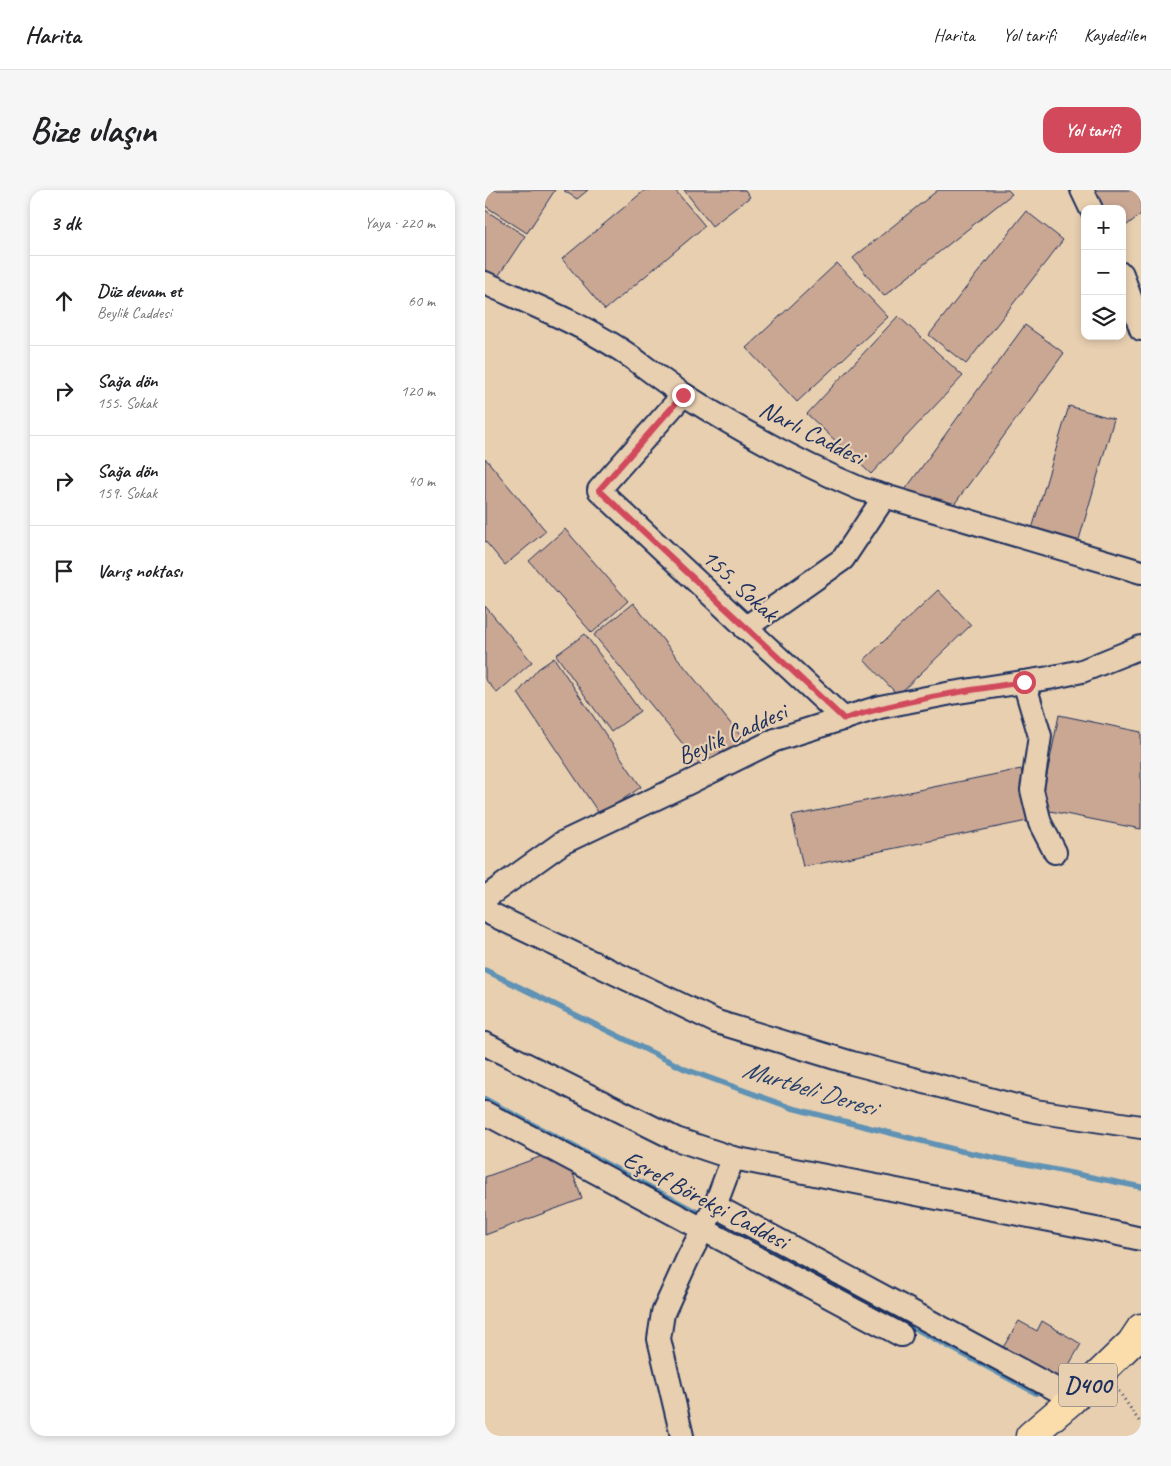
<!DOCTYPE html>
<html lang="tr">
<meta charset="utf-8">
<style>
:root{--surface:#fff;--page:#f6f6f6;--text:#202124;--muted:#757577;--line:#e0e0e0;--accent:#d1495b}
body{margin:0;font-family:Caveat,sans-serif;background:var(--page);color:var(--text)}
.controls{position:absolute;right:15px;top:15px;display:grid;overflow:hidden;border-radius:10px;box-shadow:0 2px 8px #0003}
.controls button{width:45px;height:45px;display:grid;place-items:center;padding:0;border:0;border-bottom:1px solid var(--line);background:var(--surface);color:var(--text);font:25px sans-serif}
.stop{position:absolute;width:15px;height:15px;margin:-11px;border:4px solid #d1495b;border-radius:50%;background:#fff}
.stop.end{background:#d1495b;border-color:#fff;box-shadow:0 1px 5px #0008}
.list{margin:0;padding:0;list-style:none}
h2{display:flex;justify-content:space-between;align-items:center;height:65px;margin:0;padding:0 20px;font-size:21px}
h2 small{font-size:16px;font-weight:400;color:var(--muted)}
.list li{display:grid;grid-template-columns:32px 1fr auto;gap:15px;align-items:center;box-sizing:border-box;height:90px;padding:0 20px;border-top:1px solid var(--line)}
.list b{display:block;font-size:19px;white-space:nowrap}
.list p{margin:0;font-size:16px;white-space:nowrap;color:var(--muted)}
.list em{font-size:16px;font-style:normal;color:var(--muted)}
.icon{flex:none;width:28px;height:28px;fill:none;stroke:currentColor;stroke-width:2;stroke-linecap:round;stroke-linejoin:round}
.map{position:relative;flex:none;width:656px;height:1246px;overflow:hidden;border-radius:15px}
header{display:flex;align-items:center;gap:30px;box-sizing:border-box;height:70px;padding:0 25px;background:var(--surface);border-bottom:1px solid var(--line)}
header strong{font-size:24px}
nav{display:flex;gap:28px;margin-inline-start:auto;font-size:18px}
.intro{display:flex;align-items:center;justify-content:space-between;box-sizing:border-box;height:120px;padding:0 30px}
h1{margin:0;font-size:35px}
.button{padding:12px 22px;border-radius:15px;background:var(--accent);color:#fff;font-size:18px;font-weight:700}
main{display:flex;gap:30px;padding:0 30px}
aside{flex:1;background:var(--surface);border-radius:15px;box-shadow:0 2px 8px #0003}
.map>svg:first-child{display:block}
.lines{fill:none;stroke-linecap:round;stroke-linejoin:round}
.stream{stroke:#5f92b4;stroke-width:5.5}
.building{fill:#caa793;stroke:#1b2f5e}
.street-casing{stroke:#1b2f5e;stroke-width:26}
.primary-casing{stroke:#1b2f5e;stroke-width:31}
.path{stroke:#1b2f5e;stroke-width:3;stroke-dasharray:1 4;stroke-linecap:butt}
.street{stroke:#e8cfb0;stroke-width:22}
.primary{stroke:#fbddab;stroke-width:28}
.route{stroke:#d1495b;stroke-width:6}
.labels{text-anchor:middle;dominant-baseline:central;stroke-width:4.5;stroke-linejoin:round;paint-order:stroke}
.shield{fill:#e8cfb0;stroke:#585f77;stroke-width:1}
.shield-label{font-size:24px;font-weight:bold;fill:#1b2f5e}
.street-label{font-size:25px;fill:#1b2f5e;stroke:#e8cfb0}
.water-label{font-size:26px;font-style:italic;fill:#26406c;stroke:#e8cfb0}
</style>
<header>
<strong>Harita</strong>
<nav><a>Harita</a><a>Yol tarifi</a><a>Kaydedilen</a></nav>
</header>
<div class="intro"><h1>Bize ulaşın</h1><a class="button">Yol tarifi</a></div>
<main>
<aside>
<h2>3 dk<small>Yaya · 220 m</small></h2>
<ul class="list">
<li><svg class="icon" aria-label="ahead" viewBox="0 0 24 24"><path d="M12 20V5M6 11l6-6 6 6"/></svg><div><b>Düz devam et</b><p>Beylik Caddesi</p></div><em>60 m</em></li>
<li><svg class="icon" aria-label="right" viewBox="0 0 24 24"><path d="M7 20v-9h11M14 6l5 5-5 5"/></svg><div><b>Sağa dön</b><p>155. Sokak</p></div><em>120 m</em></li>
<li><svg class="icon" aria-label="right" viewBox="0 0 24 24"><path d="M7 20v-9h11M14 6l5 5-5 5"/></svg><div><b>Sağa dön</b><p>159. Sokak</p></div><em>40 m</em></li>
<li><svg class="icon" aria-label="arrive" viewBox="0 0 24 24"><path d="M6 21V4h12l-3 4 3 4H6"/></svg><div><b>Varış noktası</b></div></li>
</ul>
</aside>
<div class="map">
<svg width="656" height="1246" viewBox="0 0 656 1246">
<rect width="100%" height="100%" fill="#e8cfb0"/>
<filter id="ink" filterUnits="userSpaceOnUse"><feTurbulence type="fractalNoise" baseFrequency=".02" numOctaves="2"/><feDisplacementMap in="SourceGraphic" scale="10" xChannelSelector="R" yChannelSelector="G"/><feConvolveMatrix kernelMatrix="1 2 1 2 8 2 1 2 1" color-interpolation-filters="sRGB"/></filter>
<g filter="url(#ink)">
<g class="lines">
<!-- stream -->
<g class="stream">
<polyline points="0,780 200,879 307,918 476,961 656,997"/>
<polyline points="0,909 221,1027"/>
<polyline points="229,1031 551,1203"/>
</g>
</g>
<!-- building -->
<g class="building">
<polygon points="0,0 70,0 42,43 0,16"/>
<polygon points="78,0 103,0 92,9"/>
<polygon points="160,0 190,0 220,36 120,120 77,69"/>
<polygon points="199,0 260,0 265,7 227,36"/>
<polygon points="453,0 523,0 527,4 399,106 368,68"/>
<polygon points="602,0 656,0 656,24 637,39 637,19 616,19"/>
<polygon points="0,20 40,46 12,88 0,80"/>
<polygon points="541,21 578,50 481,174 444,145"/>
<polygon points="352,73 403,127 312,212 261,158"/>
<polygon points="413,126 478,186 386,284 322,224"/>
<polygon points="540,135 579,163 468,316 420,300"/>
<polygon points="584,216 629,229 593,353 547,339"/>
<polygon points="0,268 61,341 20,375 0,351"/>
<polygon points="80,339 143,411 107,443 44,371"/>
<polygon points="453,400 486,435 413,505 379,470"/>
<polygon points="148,413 259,550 220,581 109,445"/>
<polygon points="0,416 47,472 12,503 0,489"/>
<polygon points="100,444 155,521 126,542 71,465"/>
<polygon points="69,468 156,597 115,625 33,503 53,479"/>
<polygon points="574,525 656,542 656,639 555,619"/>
<polygon points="536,579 547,630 318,677 307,626"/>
<polygon points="60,965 87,981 97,1009 0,1045 0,987"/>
<polygon points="534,1131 552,1141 557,1131 596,1154 574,1192 517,1159"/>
</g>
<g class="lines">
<defs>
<g id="street">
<polyline points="597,0 606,19"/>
<polyline points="637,84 656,139"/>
<path d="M0 93C46 114 94 133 136 160 157 174 177 191 198 204 253 239 316 274 376 299L656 382"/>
<polyline points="198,205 114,300 359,529"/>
<polyline points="260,438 358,369 400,306"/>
<polyline points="539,492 555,546 547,600 555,633 570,662"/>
<polyline points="0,708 77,653 203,593 290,550 395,517 467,503 564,488 597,481 656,457"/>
<polyline points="0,721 232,832 367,873 550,921 656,937"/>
<polyline points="0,854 191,949 248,968 616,1040 656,1049"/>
<polyline points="0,923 416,1145"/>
<polyline points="230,1016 589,1209"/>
<polyline points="197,1246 174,1149 178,1123 203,1068 230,1016 248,968"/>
</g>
<polyline id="primary" points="545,1246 586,1211 646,1153 656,1138"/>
</defs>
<!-- street casing -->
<use href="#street" class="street-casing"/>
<!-- primary casing -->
<use href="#primary" class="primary-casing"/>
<!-- path -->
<polyline class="path" points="631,1197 656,1234"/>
<!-- street -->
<use href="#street" class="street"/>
<!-- primary -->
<use href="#primary" class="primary"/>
</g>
</g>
<g class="lines" filter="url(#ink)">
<!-- route -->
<path class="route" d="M198 205 114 300 359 529C418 510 478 501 539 492"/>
</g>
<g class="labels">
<!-- shield labels -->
<rect class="shield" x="574" y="1173.5" width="58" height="43" rx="4"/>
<g class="shield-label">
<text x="603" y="1195">D400</text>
</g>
<!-- street labels -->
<g class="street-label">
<text transform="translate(327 243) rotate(27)">Narlı Caddesi</text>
<text transform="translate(255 395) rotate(43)">155. Sokak</text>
<text transform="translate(247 544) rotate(-24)">Beylik Caddesi</text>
<text transform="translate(221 1010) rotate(28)">Eşref Börekçi Caddesi</text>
</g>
<!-- water labels -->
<g class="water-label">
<text transform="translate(324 898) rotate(17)">Murtbeli Deresi</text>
</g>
</g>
</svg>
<div class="controls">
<button>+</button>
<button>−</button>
<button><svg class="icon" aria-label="layers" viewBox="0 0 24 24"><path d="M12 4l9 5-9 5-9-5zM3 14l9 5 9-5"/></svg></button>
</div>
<div class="stop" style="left:539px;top:492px"></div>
<div class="stop end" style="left:198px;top:205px"></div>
</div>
</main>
